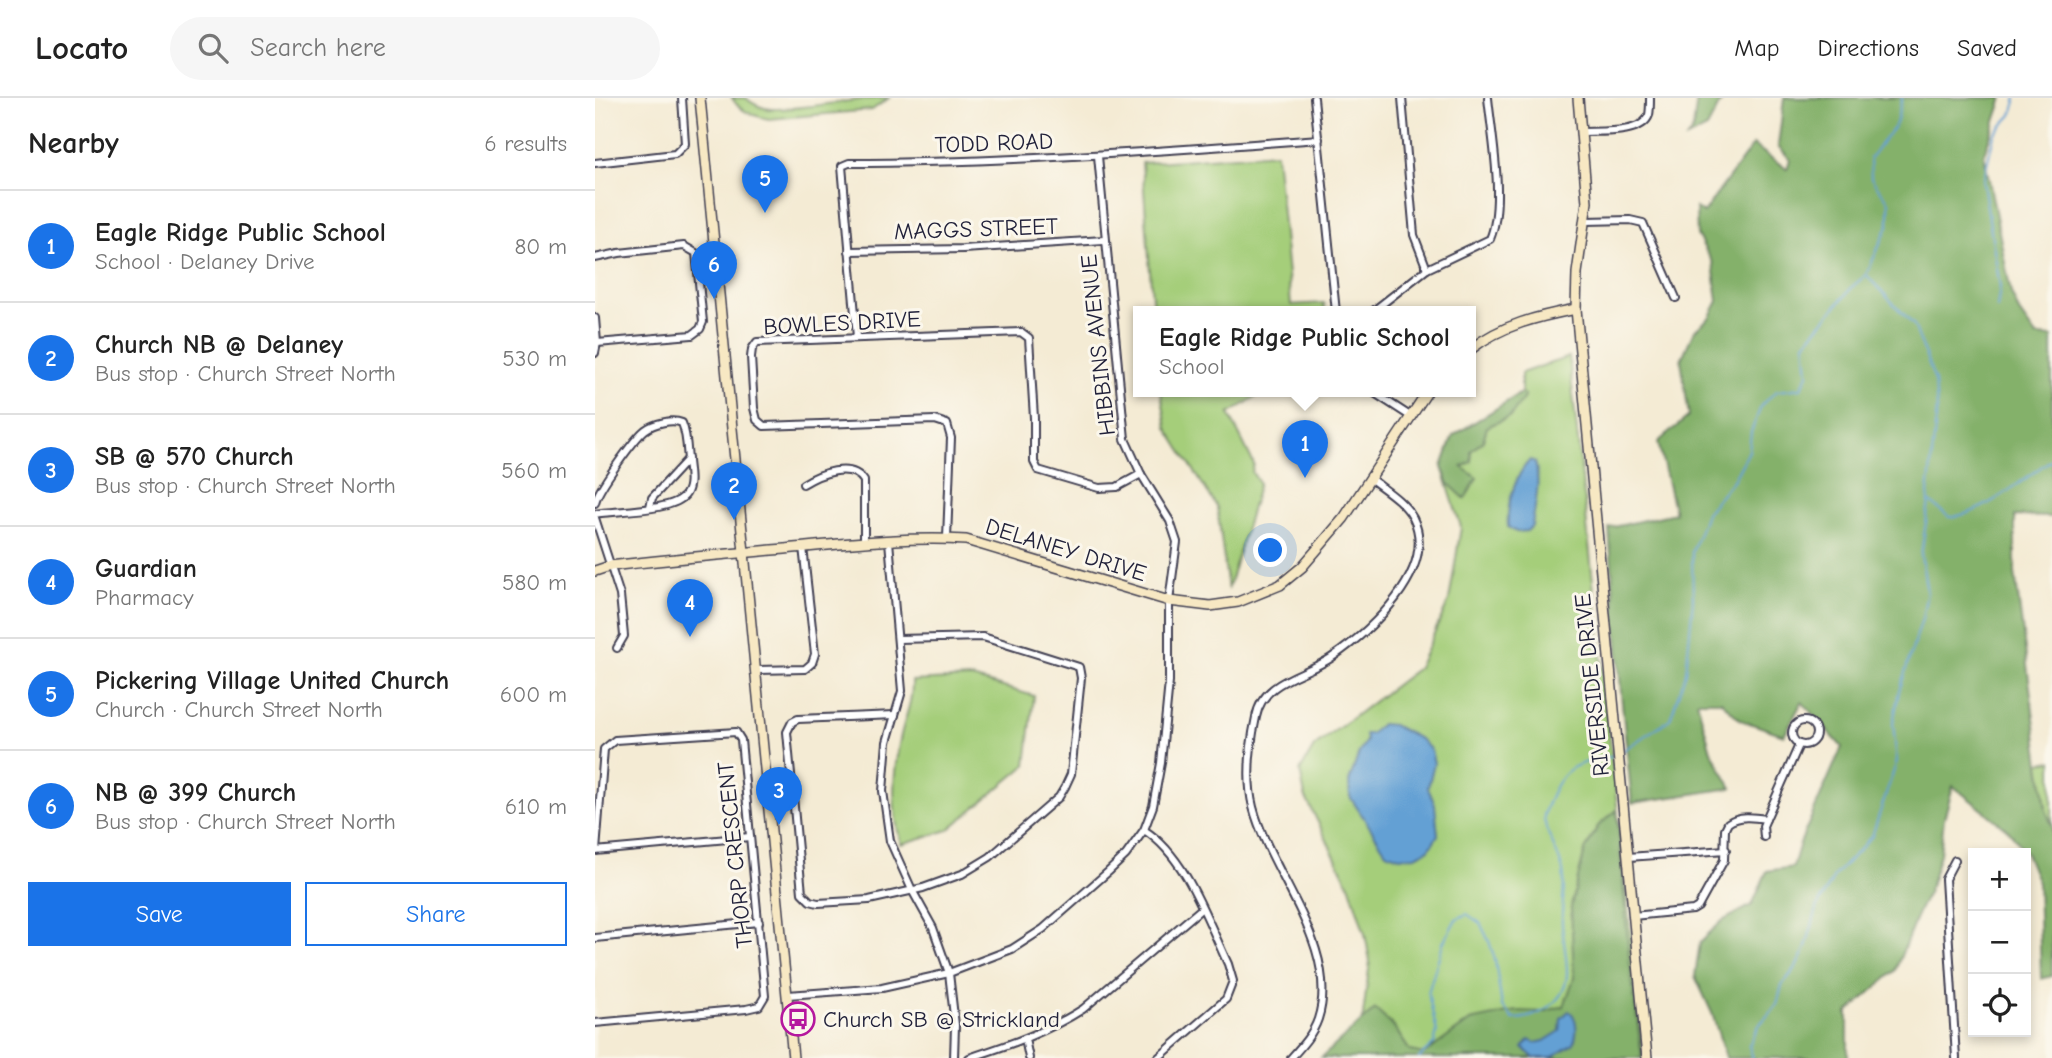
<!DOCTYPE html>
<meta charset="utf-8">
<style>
:root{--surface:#fff;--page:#f6f6f6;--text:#222;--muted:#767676;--line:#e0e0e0;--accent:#1a73e8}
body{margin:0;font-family:"Comic Neue",sans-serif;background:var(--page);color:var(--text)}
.controls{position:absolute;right:21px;bottom:21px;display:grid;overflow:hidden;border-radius:0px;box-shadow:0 4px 10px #0003}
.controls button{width:63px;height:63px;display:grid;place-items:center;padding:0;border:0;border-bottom:2px solid var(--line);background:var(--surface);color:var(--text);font:35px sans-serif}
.you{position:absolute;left:676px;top:453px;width:24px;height:24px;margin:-18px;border:5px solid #fff;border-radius:50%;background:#1a73e8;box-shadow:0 0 0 10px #1a73e833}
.badge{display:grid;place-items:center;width:46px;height:46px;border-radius:50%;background:var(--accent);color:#fff;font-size:23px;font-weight:700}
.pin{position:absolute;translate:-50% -58px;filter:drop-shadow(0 2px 4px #0008)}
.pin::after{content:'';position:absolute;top:37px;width:24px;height:21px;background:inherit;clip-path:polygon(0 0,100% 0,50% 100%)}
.popup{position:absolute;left:538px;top:208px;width:343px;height:91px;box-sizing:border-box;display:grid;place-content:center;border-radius:0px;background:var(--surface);filter:drop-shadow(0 2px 5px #0005);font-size:23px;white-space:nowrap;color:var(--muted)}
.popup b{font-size:26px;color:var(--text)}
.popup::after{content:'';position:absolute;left:50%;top:100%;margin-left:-14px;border:14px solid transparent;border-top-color:var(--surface)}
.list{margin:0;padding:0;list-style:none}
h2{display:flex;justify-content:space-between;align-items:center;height:91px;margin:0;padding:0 28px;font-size:30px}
h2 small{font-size:23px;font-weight:400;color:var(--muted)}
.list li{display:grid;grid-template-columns:46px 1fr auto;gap:21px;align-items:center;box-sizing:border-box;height:112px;padding:0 28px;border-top:2px solid var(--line)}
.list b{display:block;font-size:26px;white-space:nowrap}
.list p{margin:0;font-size:23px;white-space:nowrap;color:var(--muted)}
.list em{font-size:23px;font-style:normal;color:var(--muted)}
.actions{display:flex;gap:14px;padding:21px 28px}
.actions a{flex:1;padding:16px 0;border:2px solid var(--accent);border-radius:0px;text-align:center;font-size:24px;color:var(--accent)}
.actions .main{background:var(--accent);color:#fff}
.icon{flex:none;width:38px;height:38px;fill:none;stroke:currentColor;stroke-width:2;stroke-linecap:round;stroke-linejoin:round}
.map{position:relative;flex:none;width:1457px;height:960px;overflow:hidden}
header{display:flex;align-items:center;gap:42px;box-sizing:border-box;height:98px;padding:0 35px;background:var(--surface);border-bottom:2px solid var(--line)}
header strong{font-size:33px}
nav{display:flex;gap:38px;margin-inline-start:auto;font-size:24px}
.search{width:490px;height:63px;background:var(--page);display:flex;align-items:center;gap:18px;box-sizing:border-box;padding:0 24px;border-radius:38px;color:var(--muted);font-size:26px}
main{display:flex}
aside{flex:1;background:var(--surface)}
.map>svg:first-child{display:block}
.green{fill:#a5ce7a;stroke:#64785a;stroke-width:2}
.forest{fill:#84b16a;stroke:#536a52;stroke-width:2}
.water{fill:#63a0d4;stroke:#426188;stroke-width:2}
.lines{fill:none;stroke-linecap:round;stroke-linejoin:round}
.stream{stroke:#63a0d4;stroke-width:2}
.street-casing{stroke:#424052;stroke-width:10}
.secondary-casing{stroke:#424052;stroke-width:12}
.street{stroke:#fff;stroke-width:6}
.secondary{stroke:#f7e8c3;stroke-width:9}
.labels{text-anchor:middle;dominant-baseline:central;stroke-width:6;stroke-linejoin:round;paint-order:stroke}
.street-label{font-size:23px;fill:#22223b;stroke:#fbf7ec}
.poi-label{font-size:23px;fill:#22223b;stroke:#fbf7ec;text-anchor:start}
</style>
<header>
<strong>Locato</strong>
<div class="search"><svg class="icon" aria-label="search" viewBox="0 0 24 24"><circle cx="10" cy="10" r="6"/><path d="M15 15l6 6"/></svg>Search here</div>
<nav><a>Map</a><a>Directions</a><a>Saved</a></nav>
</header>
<main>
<aside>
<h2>Nearby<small>6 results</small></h2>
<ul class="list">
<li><span class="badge">1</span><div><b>Eagle Ridge Public School</b><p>School · Delaney Drive</p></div><em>80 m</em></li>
<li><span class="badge">2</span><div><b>Church NB @ Delaney</b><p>Bus stop · Church Street North</p></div><em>530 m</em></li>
<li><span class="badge">3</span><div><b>SB @ 570 Church</b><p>Bus stop · Church Street North</p></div><em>560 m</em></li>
<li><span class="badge">4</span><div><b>Guardian</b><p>Pharmacy</p></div><em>580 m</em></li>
<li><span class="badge">5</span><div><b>Pickering Village United Church</b><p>Church · Church Street North</p></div><em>600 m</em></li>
<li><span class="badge">6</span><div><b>NB @ 399 Church</b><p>Bus stop · Church Street North</p></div><em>610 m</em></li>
</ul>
<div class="actions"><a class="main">Save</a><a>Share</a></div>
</aside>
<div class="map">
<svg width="1457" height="960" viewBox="0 0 1457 960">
<rect width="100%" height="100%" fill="#fbf7ec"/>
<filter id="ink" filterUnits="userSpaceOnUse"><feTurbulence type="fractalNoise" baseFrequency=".0143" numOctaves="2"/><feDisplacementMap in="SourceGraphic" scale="14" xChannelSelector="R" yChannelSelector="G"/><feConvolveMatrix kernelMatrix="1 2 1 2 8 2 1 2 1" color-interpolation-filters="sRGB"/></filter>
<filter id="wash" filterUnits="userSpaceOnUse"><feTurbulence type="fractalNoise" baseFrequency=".00686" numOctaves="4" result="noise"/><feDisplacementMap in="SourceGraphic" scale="28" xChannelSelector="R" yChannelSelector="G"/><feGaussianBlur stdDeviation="1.57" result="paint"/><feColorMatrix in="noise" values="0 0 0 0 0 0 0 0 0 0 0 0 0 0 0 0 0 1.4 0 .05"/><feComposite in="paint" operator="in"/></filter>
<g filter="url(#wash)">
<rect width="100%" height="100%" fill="#f4ebd4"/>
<!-- green -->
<g class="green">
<path d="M137 0H151C157 6 168 11 177 11 216 11 255 0 294 0L277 12 174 21C159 18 145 14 137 0Z"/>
<polygon points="681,55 696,207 729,205 730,214 558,214 547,65"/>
<polygon points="974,259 1049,960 744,960 766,933 775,863 770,836 755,789 710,698 705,673 719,649 823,570 854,503 866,429 847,369 858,338 926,295 926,275"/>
<polygon points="566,294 668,294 634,316 659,366 657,374 664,385 633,492 622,409 572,330"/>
<path d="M377 580 439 598 431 667 353 732 306 746C296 711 298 672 306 637 310 619 318 602 317 583Z"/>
<polygon points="1457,663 1457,728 1451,712 1445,665"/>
</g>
<!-- forest -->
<g class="forest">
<polygon points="1102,0 1128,0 1112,30 1092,40 1098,31"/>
<polygon points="1189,0 1408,0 1389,56 1416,195 1424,214 1441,238 1457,239 1457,419 1420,418 1420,475 1451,712 1457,728 1457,878 1446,881 1443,785 1431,755 1414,733 1358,688 1349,721 1345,756 1333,795 1325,810 1300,873 1253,914 1253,960 1131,960 1117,915 1100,878 1105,844 1127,823 1157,807 1172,773 1198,769 1205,745 1247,649 1207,604 1189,637 1145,622 1126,603 1102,603 1116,653 1137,690 1037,705 1026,595 1014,430 1080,415 1063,344 1094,318 1086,262 1099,233 1114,220 1123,203 1118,165 1102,137 1101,110 1108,115 1158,47 1192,71 1195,61 1183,48"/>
<polygon points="926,295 930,298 916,318 892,329 888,343 876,353 877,364 867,369 882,380 870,401 854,386 847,369 858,338"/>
<polygon points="1022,712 1034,857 1047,960 726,960 780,911 799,929 815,953 829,956 875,923 922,913 948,914 969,908 979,880 976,808 990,752 1003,728"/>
</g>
<!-- water -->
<g class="water">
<path d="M935 362 940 364C946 384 940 407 937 428L932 433 921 434 913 429C911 408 920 377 935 362Z"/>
<polygon points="786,626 798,627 825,641 836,652 839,665 833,690 840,707 843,737 834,751 821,758 804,759 791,754 755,699 754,684 764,655 771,643 770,636 776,636"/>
<path d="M974 913C983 919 983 936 978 946L956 960H939L928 950 934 942 940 945 949 943 965 933 966 920Z"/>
</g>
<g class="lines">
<!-- stream -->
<g class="stream">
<polyline points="1402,210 1405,189 1388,84 1399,36 1417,17 1422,0"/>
<path d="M1335 404 1354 419C1387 418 1430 380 1457 361"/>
<polyline points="1027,653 1075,621 1091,574 1098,502 1097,454 1111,415 1139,381 1154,353 1156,334 1167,306 1182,293 1206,290 1213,276 1210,245 1258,188 1271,177 1294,126 1294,104 1276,80 1275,60 1301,26 1307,0"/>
<path d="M824 960 839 946 842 934 833 895 848 845 861 821 872 816 885 825 894 843 900 862 907 908 918 921C944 921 972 903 972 874 972 858 968 842 967 826 966 808 971 791 968 773 965 758 948 731 949 718 949 713 952 707 954 703 967 666 985 665 1019 658"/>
<polyline points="1158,960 1154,948 1164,927 1182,907 1187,887 1200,871 1210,852 1223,807 1240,777 1277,738 1302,663 1298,625 1304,593 1327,521 1332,494 1326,457 1334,404 1333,395 1342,311 1340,283 1319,227 1271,177"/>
</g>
</g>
</g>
<g filter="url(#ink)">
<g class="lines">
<defs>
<g id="street">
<polyline points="719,0 741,214"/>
<polyline points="807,0 819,137 832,171"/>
<path d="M986 34C1003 33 1047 37 1054 17 1055 12 1055 5 1055 0"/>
<polyline points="0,65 80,56 90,46 87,0"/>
<polyline points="991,123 1035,122 1048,125 1081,200"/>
<polyline points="254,153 368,151 509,142"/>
<polyline points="0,160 24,155 89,148 101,155 108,224 105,231 97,237 2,245"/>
<path d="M777 214 832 171 895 141C910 106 897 39 893 0"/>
<polyline points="0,220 2,245 0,255"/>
<path d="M262 239 247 68 254 65C411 65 567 53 724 41"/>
<polyline points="778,294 815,318"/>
<path d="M208 386C224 376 256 363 269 383V443"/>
<path d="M0 405C2 392 39 341 50 332 59 325 77 321 87 325 92 337 92 351 93 363 94 374 97 387 91 396 79 414 21 412 0 416"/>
<polyline points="55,409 57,400 93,361"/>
<polyline points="0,420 25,497 29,538 22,550"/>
<polyline points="352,440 356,340 352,326 340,322 169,328 162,322 159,310 156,259 157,251 162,244 426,234 434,240 439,320 439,364 443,372 504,390 522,389 546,376"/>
<polyline points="294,443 307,593 292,644 288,693 295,743 317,792 338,830 354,875 360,927 359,960"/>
<polyline points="162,572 210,571 217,565 220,556 208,449"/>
<polyline points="300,617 203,621 197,624 192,634 207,795 215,803 223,805 274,802 328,790 367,776 395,759 464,699 470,689 476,676 486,580 484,569 388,539 303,541"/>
<circle cx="1209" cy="635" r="12"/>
<path d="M549 732C591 758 612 822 633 866L638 883 631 901 563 960"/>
<polyline points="1169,739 1168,728 1171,721"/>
<polyline points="0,753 155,739"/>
<polyline points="1033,759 1131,752"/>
<polyline points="1360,762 1350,781 1361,960"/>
<path d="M1038 818 1098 812 1103 809 1129 762 1130 731 1133 725C1144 717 1158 719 1171 721L1204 647"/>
<polyline points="0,840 164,824"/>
<polyline points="193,897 287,890 354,875 417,851 448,831 513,774 531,757 549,732 558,708 566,665 574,584 574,503 582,444 575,423 546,376 530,341 503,58"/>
<polyline points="0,925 151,911 164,908 170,898 146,642 141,634 20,642 9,651 1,753"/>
<polyline points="430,941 434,960"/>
<path d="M374 960C414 947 452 934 488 911L606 811"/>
<path d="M696 960C706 949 718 936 723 921 746 851 675 775 658 709 651 681 655 647 661 619 668 582 709 578 736 560 774 534 844 472 818 420 809 403 790 392 776 381"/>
</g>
<g id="secondary">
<polyline points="105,0 198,960"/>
<polyline points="983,0 992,104 982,175 981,211 1052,960"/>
<path d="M876 251C906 227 945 218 981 211"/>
<path d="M0 473 15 468C81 460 146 455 211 449 264 444 318 439 371 442L574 503 615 508 643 504 685 487 707 469 749 420 832 294"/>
</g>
</defs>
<!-- street casing -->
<use href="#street" class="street-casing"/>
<!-- secondary casing -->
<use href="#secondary" class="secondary-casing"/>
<!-- street -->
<use href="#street" class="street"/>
<!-- secondary -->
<use href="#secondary" class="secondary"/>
</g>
</g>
<!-- icons -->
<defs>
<symbol id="bus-ring" viewBox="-11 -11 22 22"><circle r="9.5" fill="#fbf7ec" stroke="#b5179e" stroke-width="1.5"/><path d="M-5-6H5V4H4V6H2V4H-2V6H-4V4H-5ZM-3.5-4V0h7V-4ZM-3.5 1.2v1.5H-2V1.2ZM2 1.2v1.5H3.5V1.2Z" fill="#b5179e"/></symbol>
</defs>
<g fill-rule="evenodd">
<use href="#bus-ring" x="184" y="902" width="38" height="38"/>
</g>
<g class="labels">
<!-- street labels -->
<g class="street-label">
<text transform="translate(399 45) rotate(-2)">TODD ROAD</text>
<text transform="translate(381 131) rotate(-2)">MAGGS STREET</text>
<text transform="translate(247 225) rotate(-3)">BOWLES DRIVE</text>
<text transform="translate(503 247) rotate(-96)">HIBBINS AVENUE</text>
<text transform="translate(471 452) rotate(17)">DELANEY DRIVE</text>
<text transform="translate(997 587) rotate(-96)">RIVERSIDE DRIVE</text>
<text transform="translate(140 757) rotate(-96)">THORP CRESCENT</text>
</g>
<!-- poi labels -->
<g class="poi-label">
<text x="228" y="921">Church SB @ Strickland</text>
</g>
</g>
</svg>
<div class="controls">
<button>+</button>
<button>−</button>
<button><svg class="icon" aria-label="locate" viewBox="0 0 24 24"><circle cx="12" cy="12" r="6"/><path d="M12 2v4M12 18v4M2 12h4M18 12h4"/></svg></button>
</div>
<div class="you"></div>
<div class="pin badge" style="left:710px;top:380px">1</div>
<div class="popup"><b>Eagle Ridge Public School</b>School</div>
<div class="pin badge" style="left:139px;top:422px">2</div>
<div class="pin badge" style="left:184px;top:727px">3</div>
<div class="pin badge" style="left:95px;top:539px">4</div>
<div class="pin badge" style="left:170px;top:115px">5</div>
<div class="pin badge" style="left:119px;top:201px">6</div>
</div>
</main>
